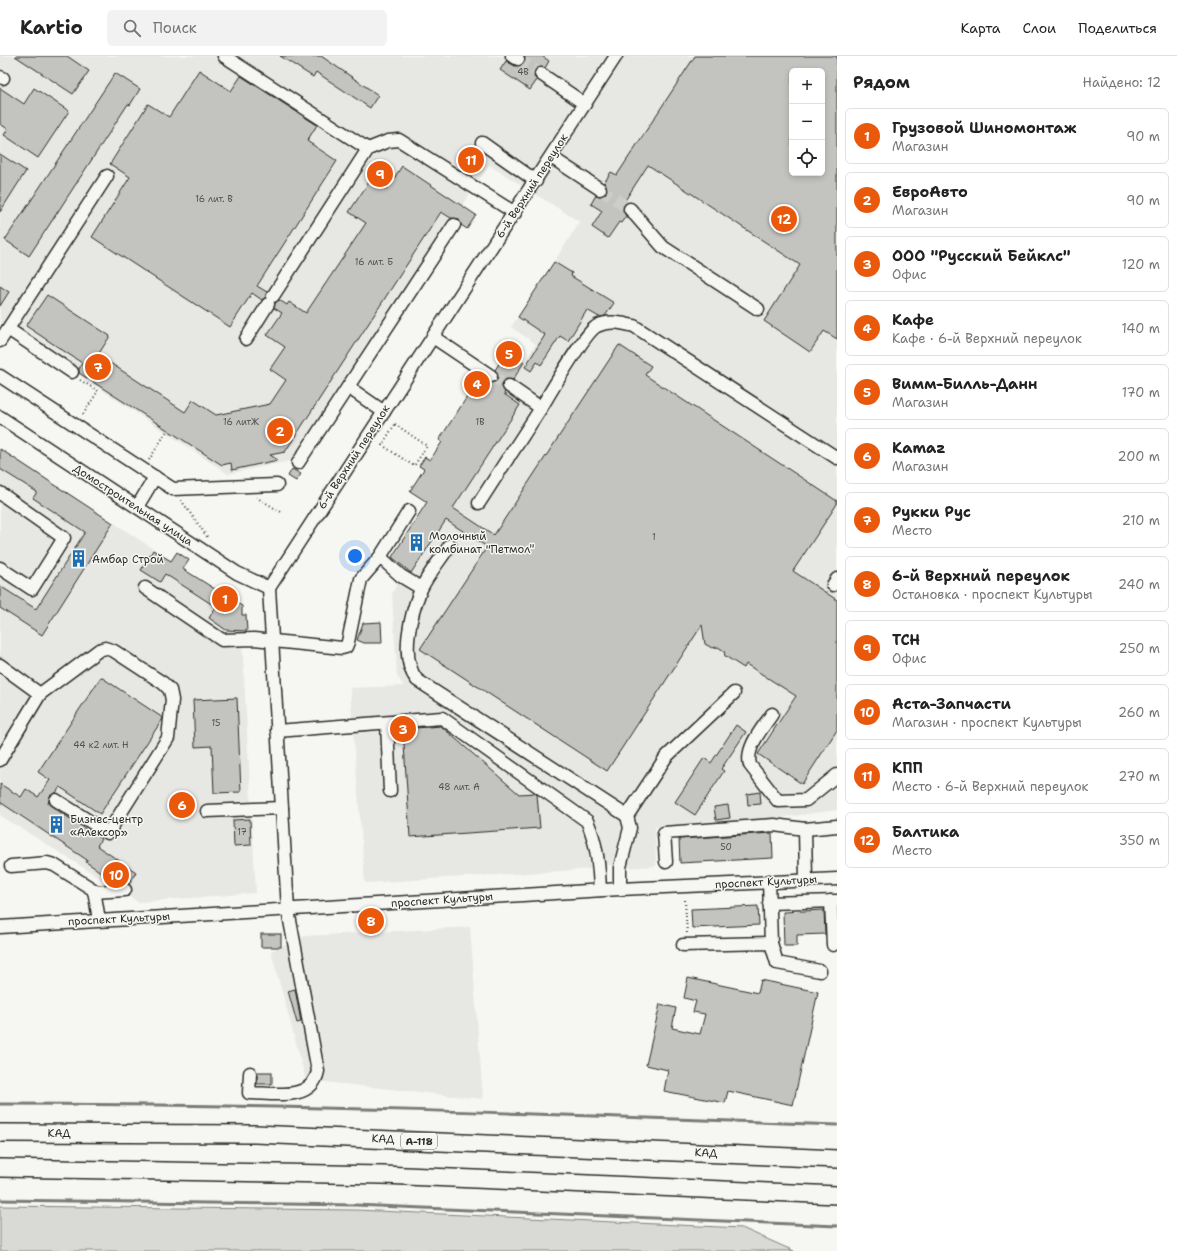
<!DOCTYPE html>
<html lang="ru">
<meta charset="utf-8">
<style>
:root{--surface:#fff;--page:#f2f2f2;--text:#222;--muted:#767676;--line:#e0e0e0;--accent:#ea580c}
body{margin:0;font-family:"Shantell Sans",sans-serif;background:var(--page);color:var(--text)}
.controls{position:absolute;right:12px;top:12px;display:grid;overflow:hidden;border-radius:6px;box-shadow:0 2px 6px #0003}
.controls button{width:36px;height:36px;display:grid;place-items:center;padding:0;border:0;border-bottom:1px solid var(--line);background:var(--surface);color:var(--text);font:20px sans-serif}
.you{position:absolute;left:355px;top:500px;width:14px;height:14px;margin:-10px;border:3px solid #fff;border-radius:50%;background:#1a73e8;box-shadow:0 0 0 6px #1a73e833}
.badge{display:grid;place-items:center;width:26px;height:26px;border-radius:50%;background:var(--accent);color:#fff;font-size:13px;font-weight:700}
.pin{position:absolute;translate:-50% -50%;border:2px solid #fff;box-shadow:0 1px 4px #0006}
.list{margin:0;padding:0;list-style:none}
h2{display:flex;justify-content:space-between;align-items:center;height:52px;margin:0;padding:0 16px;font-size:17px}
h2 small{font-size:13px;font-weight:400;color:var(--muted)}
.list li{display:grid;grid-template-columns:26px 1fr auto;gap:12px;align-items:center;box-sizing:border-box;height:56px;margin:0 8px 8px;padding:0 8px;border:1px solid var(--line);border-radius:6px}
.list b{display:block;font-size:15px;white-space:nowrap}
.list p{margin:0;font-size:13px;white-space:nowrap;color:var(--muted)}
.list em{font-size:13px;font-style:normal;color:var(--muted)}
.icon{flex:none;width:22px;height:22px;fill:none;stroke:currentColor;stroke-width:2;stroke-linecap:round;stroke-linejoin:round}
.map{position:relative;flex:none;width:837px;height:1195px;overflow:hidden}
header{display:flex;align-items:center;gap:24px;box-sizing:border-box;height:56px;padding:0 20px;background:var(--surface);border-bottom:1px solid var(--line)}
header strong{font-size:19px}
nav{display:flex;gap:22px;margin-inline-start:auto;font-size:14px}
.search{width:280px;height:36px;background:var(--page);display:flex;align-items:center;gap:10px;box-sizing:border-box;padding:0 14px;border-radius:6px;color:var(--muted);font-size:15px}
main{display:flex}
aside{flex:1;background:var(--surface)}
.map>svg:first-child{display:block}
.built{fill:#e7e7e3;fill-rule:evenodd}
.green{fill:#d9d9d5;stroke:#828280}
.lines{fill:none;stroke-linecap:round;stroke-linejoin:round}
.stream{stroke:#7a7a78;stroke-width:3}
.building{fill:#c3c3c0;stroke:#2b2b2b;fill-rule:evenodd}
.minor-tunnel{stroke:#cdcdca;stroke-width:12;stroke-dasharray:12 6;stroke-linecap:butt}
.minor-casing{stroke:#2b2b2b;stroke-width:15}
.highway-casing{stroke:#2b2b2b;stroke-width:20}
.path{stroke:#2b2b2b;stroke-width:2;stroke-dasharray:1 3;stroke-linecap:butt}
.minor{stroke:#f6f6f2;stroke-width:12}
.highway{stroke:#f6f6f2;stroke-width:17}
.labels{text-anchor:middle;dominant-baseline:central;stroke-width:3;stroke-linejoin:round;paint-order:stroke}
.number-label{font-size:9px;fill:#515150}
.shield{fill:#f6f6f2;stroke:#686867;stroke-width:1}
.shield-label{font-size:10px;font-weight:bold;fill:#2b2b2b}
.street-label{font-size:11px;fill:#2b2b2b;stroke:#f6f6f2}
.poi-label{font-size:11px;fill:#2b2b2b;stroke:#f6f6f2;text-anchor:start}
</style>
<header>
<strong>Kartio</strong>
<div class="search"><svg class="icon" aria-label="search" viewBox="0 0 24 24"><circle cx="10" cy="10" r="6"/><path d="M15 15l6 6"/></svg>Поиск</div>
<nav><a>Карта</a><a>Слои</a><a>Поделиться</a></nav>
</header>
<main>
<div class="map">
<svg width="837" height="1195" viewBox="0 0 837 1195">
<rect width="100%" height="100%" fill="#f6f6f2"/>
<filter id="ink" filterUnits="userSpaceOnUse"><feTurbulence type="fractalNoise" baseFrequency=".025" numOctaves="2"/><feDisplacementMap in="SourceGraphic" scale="8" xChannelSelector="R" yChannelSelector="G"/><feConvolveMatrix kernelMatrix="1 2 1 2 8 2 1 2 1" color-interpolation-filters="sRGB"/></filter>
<g filter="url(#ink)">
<!-- built -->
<g class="built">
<path d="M0 0H837V754L747 766 655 771 656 810 624 812 636 772H630L622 773 612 809 592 810V813L365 827 350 632 404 630 397 620 392 538 404 514 390 505 422 454 433 450 410 435 424 414 419 410 425 401 430 404 442 386 439 384 478 324 486 328 507 295 524 306 536 288 511 271 580 166 489 109 290 405 228 418 0 266ZM792 15H822V117H792Z"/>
<polygon points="0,392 240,550 256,837 138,846 0,759"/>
<polygon points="470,871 483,1043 306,1024 271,895 305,880"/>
</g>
<!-- green -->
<polygon class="green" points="0,1150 356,1154 742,1172 794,1195 0,1195"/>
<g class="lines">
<!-- stream -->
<g class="stream">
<path d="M0 1048C279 1048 558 1058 837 1069"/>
<polyline points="0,1144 355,1149 837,1170"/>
</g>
</g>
<!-- building -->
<g class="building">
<polygon points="15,0 67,0 89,15 73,38"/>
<polygon points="280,0 321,0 378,39 370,52 316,16 313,21"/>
<polygon points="525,0 542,0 549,5 545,12 538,11 535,14 534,21 537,24 530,34 500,14 506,5 515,10 522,9 525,6"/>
<path d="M695 0H837V283L824 275 810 296 764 265 800 209 648 109 624 146 626 147 623 154 626 160 621 167 619 166 608 182 592 171 602 155 591 148 596 139 600 140 606 137 607 133 604 127 611 116 617 119ZM792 15H822V117H792Z"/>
<polygon points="199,14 231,35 241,20 317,69 307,85 337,105 257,230 267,236 266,241 262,244 252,237 230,271 92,181 130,121 110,108 148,48 169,61"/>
<polygon points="115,17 140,33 130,49 128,48 29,200 5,184"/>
<polygon points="0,32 24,48 34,32 69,55 38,102 4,79 8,73 0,68"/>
<polygon points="472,95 479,100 471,112 463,107"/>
<polygon points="0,98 26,115 0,156"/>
<polygon points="402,110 476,159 467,173 461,169 458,163 451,162 441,156 285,396 270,399 278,404 232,414 231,407 222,409 79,317 79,313 82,307 26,270 47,239 110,280 98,299 185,356 193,344 216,359 270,348 286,324 270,313 285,291 267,279 282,257 274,252 275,247 279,244 287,249 289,246 306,257 366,167 349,156 371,123 387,133"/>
<polygon points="554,206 572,217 571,220 614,247 605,260 599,261 587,254 568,285 560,280 541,309 537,306 531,315 525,311 545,279 518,261"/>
<polygon points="0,230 9,236 0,250"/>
<polygon points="619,289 651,310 645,319 837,445 837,448 793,515 837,544 837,674 802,728 758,698 796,640 746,608 744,612 725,600 724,595 718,591 712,592 705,588 702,569 607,715 420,593 487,491 446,464 411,517 392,501 427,446 410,435 424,413 419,410 425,401 430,404 442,386 439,384 478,324 485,329 487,326 491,327 497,324 498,320 495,314 507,295 524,306 513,324 506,323 502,329 505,336 504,338 520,349 453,452 494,479"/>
<polygon points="0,393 113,467 42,579 0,552 0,530 36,553 85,476 33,442 37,436 0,413"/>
<polygon points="292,413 301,418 296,425 288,420"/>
<polygon points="153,494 171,505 177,496 189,504 183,513 242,550 242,559 246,559 247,575 226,574 209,562 216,551 165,518 160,526 141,514"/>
<polygon points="381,566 382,587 364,587 357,584 363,567"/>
<polygon points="101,621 163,662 162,664 100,758 60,731 56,737 50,740 48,748 101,783 97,790 136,816 129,828 117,827 86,806 87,804 0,746 0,728 21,741 26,733 38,741 50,724 38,716"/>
<polygon points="237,642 241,736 214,737 212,690 195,691 193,644"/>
<polygon points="736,669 746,676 721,713 724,715 695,759 675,746 704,702 711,707"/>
<polygon points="441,670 519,738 535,737 537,739 540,772 410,781 403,673"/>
<polygon points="760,736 761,748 748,749 747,738"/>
<polygon points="728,749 730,762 716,764 714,751"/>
<polygon points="250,763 251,789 234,790 233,764"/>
<polygon points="772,777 773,802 680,807 679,783"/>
<polygon points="758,850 759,869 692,872 691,853"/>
<polygon points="824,854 825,878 797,879 797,890 784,890 783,856"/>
<rect x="261" y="878" width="20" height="13"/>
<polygon points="688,922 758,937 761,924 818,936 793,1049 728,1035 725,1047 664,1035 668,1014 646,1009 660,948 676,952 672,972 700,978 705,958 693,956 696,945 684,942"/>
<polygon points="295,933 301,966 297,967 288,935"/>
<rect x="257" y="1016" width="15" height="12"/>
</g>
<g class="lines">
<!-- minor-tunnel -->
<g class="minor-tunnel">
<polyline points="518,3 541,18"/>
<polyline points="600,133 630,153"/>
<polyline points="491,320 509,330"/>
</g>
<defs>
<g id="minor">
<polyline points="224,0 368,93"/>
<polyline points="512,0 518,3"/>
<polyline points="541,18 585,48"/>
<polyline points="0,21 3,22"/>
<polyline points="482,87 536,125"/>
<polyline points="551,101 600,133"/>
<polyline points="630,153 663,191 758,253"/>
<polyline points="273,240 368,93 388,85 399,84 515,157"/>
<polyline points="8,273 72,316"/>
<polyline points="433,281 491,320"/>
<polyline points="246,283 268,248"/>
<polyline points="0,285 107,120"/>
<polyline points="0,320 173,433 277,429"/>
<polyline points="509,330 541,352 511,398"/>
<polyline points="348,331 384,356"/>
<path d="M541 352C550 337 586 275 597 270 609 264 622 267 634 270L837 402"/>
<polyline points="0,361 237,517 269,532"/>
<polyline points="298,407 454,169"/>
<polyline points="0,437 64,482 32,533 0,512"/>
<polyline points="479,447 508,402"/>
<polyline points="137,451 155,421"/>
<path d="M450 489C441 503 428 518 421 533 411 557 399 602 417 624L627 760 666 701 734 637"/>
<polyline points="380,501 401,520 421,532"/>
<polyline points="833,529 837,523"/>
<polyline points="145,532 222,584 254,583 342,592 346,591 348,586 361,523 380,501 409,455"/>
<polyline points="0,609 40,638 0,704"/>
<polyline points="40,638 99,594 105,592 114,595 163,627 170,634 172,644 168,682 108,777 56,744"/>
<path d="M772 658C763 672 745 691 750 709L778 745 806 744 837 719"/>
<polyline points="387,667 390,735"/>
<path d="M277 675 442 662 587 765C597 787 599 810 600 834"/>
<polyline points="207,755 282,752"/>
<polyline points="805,773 806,823"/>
<polyline points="666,806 664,777 774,769 805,773 837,770"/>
<polyline points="11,810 47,807 54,809 94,834 99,864"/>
<polyline points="769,825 771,887"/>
<polyline points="620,833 620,811 630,772 627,760"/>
<polyline points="94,836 125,834"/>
<polyline points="831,845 833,889"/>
<polyline points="769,847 837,845"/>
<polyline points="0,871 620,833 837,823"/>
<polyline points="683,889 771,887 777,907 820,915"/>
<path d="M250 1017 249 1037C273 1037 312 1046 318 1015L288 854 269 532 616 0"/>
</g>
<g id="highway">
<polyline points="0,1077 255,1078 837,1103"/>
<polyline points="0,1112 383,1119 837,1139"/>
</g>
</defs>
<!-- minor casing -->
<use href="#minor" class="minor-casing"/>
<!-- highway casing -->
<use href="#highway" class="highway-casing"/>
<!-- path -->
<g class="path">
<polyline points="80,324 98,335 82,360"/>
<polygon points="395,368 427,390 414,410 382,389"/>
<polyline points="149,404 167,375"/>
<polyline points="256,441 281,456"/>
<polyline points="181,444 208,482"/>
<polyline points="685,844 687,878"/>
</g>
<!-- minor -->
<use href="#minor" class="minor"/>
<!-- highway -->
<use href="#highway" class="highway"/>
</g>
</g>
<!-- icons -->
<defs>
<symbol id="building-bare" viewBox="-9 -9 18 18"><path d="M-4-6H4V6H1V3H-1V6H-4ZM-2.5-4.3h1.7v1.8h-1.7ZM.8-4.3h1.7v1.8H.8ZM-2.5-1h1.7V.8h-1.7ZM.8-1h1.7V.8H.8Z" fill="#1f6fb2" stroke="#f6f6f2" stroke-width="2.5" paint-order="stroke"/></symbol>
</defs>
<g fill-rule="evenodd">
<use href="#building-bare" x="404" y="474" width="25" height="25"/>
<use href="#building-bare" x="66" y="490" width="25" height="25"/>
<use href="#building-bare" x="44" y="756" width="25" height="25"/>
</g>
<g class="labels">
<!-- number labels -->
<g class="number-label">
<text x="523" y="16">4В</text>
<text x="214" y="143">16 лит. В</text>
<text x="374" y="206">16 лит. Б</text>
<text x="241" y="366">16 литЖ</text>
<text x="480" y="366">1В</text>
<text x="654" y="481">1</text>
<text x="216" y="667">15</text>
<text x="101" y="689">44 к2 лит. Н</text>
<text x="459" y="731">48 лит. А</text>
<text x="242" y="776">17</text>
<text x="726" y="791">50</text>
</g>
<!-- shield labels -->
<rect class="shield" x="401" y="1077" width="36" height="16" rx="3"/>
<g class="shield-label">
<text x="419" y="1085">А-118</text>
</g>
<!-- street labels -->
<g class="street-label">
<text transform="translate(532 130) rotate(-57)">6-й Верхний переулок</text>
<text transform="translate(354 401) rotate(-57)">6-й Верхний переулок</text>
<text transform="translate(133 449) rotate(33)">Домостроительная улица</text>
<text transform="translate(766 826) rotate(-3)">проспект Культуры</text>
<text transform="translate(442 844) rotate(-4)">проспект Культуры</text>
<text transform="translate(119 863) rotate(-3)">проспект Культуры</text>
<text x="59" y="1077">КАД</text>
<text transform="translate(383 1083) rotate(2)">КАД</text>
<text transform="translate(706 1097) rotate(2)">КАД</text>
</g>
<!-- poi labels -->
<g class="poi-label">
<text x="429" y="480">Молочный<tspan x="429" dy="13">комбинат "Петмол"</tspan></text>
<text x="92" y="503">Амбар Строй</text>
<text x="70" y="763">Бизнес-центр<tspan x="70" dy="13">«Алексор»</tspan></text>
</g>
</g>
</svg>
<div class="controls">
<button>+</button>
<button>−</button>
<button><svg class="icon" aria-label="locate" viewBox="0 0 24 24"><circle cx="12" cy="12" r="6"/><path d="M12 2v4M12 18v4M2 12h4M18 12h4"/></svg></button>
</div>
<div class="you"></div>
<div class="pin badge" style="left:225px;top:543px">1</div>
<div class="pin badge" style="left:280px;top:375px">2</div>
<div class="pin badge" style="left:403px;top:673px">3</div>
<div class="pin badge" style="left:477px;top:328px">4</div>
<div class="pin badge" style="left:509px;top:298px">5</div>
<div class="pin badge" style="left:182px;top:749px">6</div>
<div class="pin badge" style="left:98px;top:311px">7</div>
<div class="pin badge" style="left:371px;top:865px">8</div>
<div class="pin badge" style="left:380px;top:118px">9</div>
<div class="pin badge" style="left:116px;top:819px">10</div>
<div class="pin badge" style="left:471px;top:104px">11</div>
<div class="pin badge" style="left:784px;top:163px">12</div>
</div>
<aside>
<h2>Рядом<small>Найдено: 12</small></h2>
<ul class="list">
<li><span class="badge">1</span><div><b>Грузовой Шиномонтаж</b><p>Магазин</p></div><em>90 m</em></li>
<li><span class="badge">2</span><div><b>ЕвроАвто</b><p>Магазин</p></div><em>90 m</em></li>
<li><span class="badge">3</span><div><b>ООО &quot;Русский Бейклс&quot;</b><p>Офис</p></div><em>120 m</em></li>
<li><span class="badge">4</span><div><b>Кафе</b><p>Кафе · 6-й Верхний переулок</p></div><em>140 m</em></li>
<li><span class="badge">5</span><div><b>Вимм-Билль-Данн</b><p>Магазин</p></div><em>170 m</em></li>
<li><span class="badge">6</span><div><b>Kamaz</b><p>Магазин</p></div><em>200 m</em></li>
<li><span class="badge">7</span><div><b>Рукки Рус</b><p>Место</p></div><em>210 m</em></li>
<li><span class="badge">8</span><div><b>6-й Верхний переулок</b><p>Остановка · проспект Культуры</p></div><em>240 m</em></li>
<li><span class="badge">9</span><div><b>ТСН</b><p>Офис</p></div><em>250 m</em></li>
<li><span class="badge">10</span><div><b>Аста-Запчасти</b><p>Магазин · проспект Культуры</p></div><em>260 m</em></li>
<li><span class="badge">11</span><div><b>КПП</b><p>Место · 6-й Верхний переулок</p></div><em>270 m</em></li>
<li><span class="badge">12</span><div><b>Балтика</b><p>Место</p></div><em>350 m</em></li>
</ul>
</aside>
</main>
